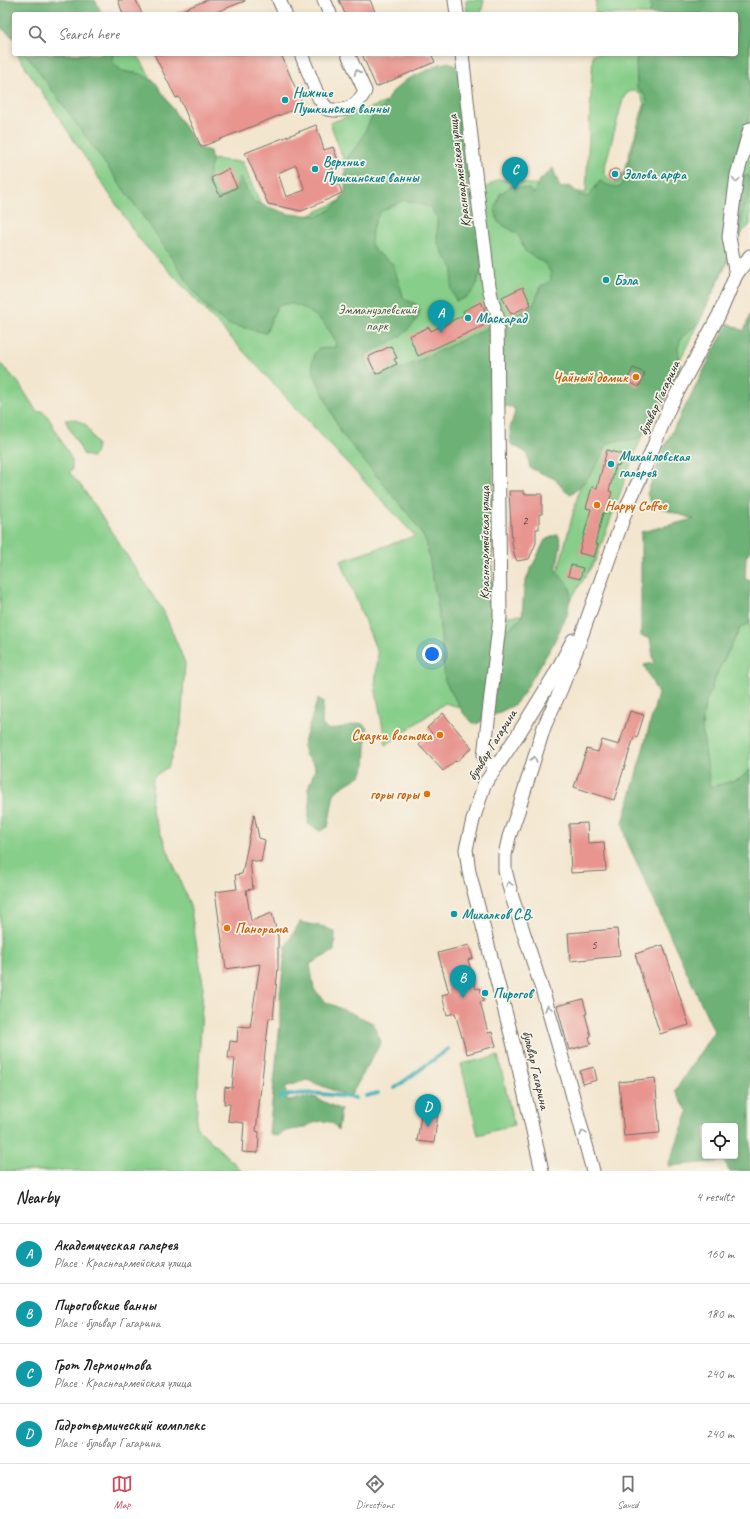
<!DOCTYPE html>
<meta charset="utf-8">
<style>
:root{--surface:#fff;--page:#f2f2f2;--text:#202124;--muted:#757577;--line:#e0e0e0;--accent:#d1495b}
body{margin:0;font-family:Caveat,sans-serif;background:var(--page);color:var(--text)}
.controls{position:absolute;right:12px;bottom:12px;display:grid;overflow:hidden;border-radius:4px;box-shadow:0 2px 6px #0003}
.controls button{width:36px;height:36px;display:grid;place-items:center;padding:0;border:0;border-bottom:1px solid var(--line);background:var(--surface);color:var(--text);font:20px sans-serif}
.you{position:absolute;left:432px;top:654px;width:14px;height:14px;margin:-10px;border:3px solid #fff;border-radius:50%;background:#1a73e8;box-shadow:0 0 0 6px #1a73e833}
.badge{display:grid;place-items:center;width:26px;height:26px;border-radius:50%;background:var(--accent);color:#fff;font-size:13px;font-weight:700}
.pin{position:absolute;translate:-50% -33px;filter:drop-shadow(0 1px 2px #0008)}
.pin::after{content:'';position:absolute;top:21px;width:14px;height:12px;background:inherit;clip-path:polygon(0 0,100% 0,50% 100%)}
.list{margin:0;padding:0;list-style:none}
h2{display:flex;justify-content:space-between;align-items:center;height:52px;margin:0;padding:0 16px;font-size:17px}
h2 small{font-size:13px;font-weight:400;color:var(--muted)}
.list li{display:grid;grid-template-columns:26px 1fr auto;gap:12px;align-items:center;box-sizing:border-box;height:60px;padding:0 16px;border-top:1px solid var(--line)}
.list b{display:block;font-size:15px;white-space:nowrap}
.list p{margin:0;font-size:13px;white-space:nowrap;color:var(--muted)}
.list em{font-size:13px;font-style:normal;color:var(--muted)}
.icon{flex:none;width:22px;height:22px;fill:none;stroke:currentColor;stroke-width:2;stroke-linecap:round;stroke-linejoin:round}
.map{position:relative;flex:none;width:750px;height:1171px;overflow:hidden}
.search{position:absolute;background:var(--surface);box-shadow:0 2px 6px #0003;left:12px;right:12px;top:12px;height:44px;display:flex;align-items:center;gap:10px;box-sizing:border-box;padding:0 14px;border-radius:4px;color:var(--muted);font-size:15px}
.sheet{height:292px;background:var(--surface)}
nav{display:flex;justify-content:space-around;align-items:center;box-sizing:border-box;height:56px;border-top:1px solid var(--line);background:var(--surface);font-size:11px;color:var(--muted)}
nav a{display:grid;justify-items:center;gap:2px}
nav .on{color:var(--accent)}
.map>svg:first-child{display:block}
.green{fill:#87ce8a;stroke:#597c5a;fill-rule:evenodd}
.forest{fill:#6db176;stroke:#4c6e50;fill-rule:evenodd}
.lines{fill:none;stroke-linecap:round;stroke-linejoin:round}
.stream{stroke:#3eafb7;stroke-width:4}
.building{fill:#e89590;fill-rule:evenodd}
.street-casing{stroke:#716c64;stroke-width:15}
.street{stroke:#fff;stroke-width:13}
.oneway{stroke:#a0a0a0}
.culture-dot{fill:#0f9aa8;stroke:#f7f3e8;stroke-width:1.5}
.food-dot{fill:#e8710a;stroke:#f7f3e8;stroke-width:1.5}
.labels{text-anchor:middle;dominant-baseline:central;stroke-width:3.5;stroke-linejoin:round;paint-order:stroke}
.number-label{font-size:12px;fill:#5a4644}
.culture-label{font-size:14px;font-weight:bold;fill:#0d838f;stroke:#f7f3e8;text-anchor:start}
.street-label{font-size:14px;fill:#2b2b2b;stroke:#f7f3e8}
.park-label{font-size:14px;fill:#475c48;stroke:#f7f3e8}
.food-label{font-size:14px;font-weight:bold;fill:#c56008;stroke:#f7f3e8;text-anchor:end}
</style>
<div class="map">
<svg width="750" height="1171" viewBox="0 0 750 1171">
<rect width="100%" height="100%" fill="#f7f3e8"/>
<filter id="ink" filterUnits="userSpaceOnUse"><feTurbulence type="fractalNoise" baseFrequency=".025" numOctaves="2"/><feDisplacementMap in="SourceGraphic" scale="8" xChannelSelector="R" yChannelSelector="G"/><feConvolveMatrix kernelMatrix="1 2 1 2 8 2 1 2 1" color-interpolation-filters="sRGB"/></filter>
<filter id="wash" filterUnits="userSpaceOnUse"><feTurbulence type="fractalNoise" baseFrequency=".012" numOctaves="4" result="noise"/><feDisplacementMap in="SourceGraphic" scale="16" xChannelSelector="R" yChannelSelector="G"/><feGaussianBlur stdDeviation="0.9" result="paint"/><feColorMatrix in="noise" values="0 0 0 0 0 0 0 0 0 0 0 0 0 0 0 0 0 1.4 0 .05"/><feComposite in="paint" operator="in"/></filter>
<g filter="url(#wash)">
<rect width="100%" height="100%" fill="#f3e6cf"/>
<!-- green -->
<g class="green">
<polygon points="466,0 484,0 481,14 467,14"/>
<path d="M596 0H750V129L746 159 750 158V225L743 231 635 452 596 559 537 654 492 716 445 703 386 745 375 686 378 654 341 561 415 536 139 239 17 54H137L198 158 242 162 263 209 293 223 348 197 351 179 330 123 451 78 468 201 498 179 586 193 593 54H736V14H595ZM631 91 637 92 641 95 644 104 623 175C618 190 607 181 604 170L623 99 626 94ZM481 380 604 397 545 619 519 615 485 618Z"/>
<polygon points="0,363 18,382 37,412 42,411 48,417 72,460 72,470 69,472 82,487 164,612 185,663 181,726 168,767 153,777 151,810 190,905 203,984 196,1127 242,1171 0,1171"/>
<polygon points="75,419 86,425 97,445 95,454 92,457 84,455 65,420"/>
<polygon points="750,623 750,769 740,779 710,788 702,728 705,704 718,671 741,627"/>
<polygon points="498,1056 514,1125 478,1135 461,1064"/>
</g>
<!-- forest -->
<g class="forest">
<polygon points="0,0 95,0 102,14 14,14 14,38 0,27"/>
<path d="M650 0H750V113L732 170 733 174 749 176 750 178V195L743 212 741 236 730 254 699 323 681 338 678 348 680 367 676 380 655 418 642 436 634 440 616 441 607 444C599 462 588 483 571 494L566 492 555 479 530 468 527 453 511 444 510 429 515 411 513 407 504 406 494 421 492 568 496 625 508 629 522 618 524 587 528 575 545 540 558 534 561 542 556 571 569 585 571 593 567 615 552 646 521 697 514 705 476 724 472 722 463 713 445 681 438 607 426 541 413 520 341 433 314 374 312 363 315 352 318 349 335 347 336 342C329 326 311 308 292 304 288 303 281 305 277 306L266 333 228 324 210 311 193 290 155 233 26 54H113L112 62 122 71 141 74 156 83 198 148 210 151 212 162 207 181 209 185 219 198 227 195 238 188 237 184 240 177 254 202 289 214 318 216 327 212 337 204 345 192V169L348 157 361 140 372 116 380 112 391 93 406 80 440 64 449 62 456 66 462 88 482 266C477 283 476 297 456 301L451 289 453 268 445 257 437 241V218L430 207 404 200 380 212 372 229 371 243 375 251 393 264 404 299 416 304 420 311C413 335 388 342 367 354L366 357 370 372 378 376 408 366 533 306 541 286 548 283 551 279 550 271 545 264 525 251 518 234 498 222 495 209 500 194 511 186 529 189 534 194 538 182 553 168 560 188 570 186 580 195 588 197 600 181C607 185 612 187 619 187L622 184 647 101 644 94 637 88 636 62 638 54H736V14H649L651 8Z"/>
<path d="M750 315V551L746 556 745 580 750 579V623L741 627 718 671 705 704 702 728 710 787 740 779 750 769V1171H729L724 1161 668 1166 688 1112 675 1091 714 1031 625 837 623 823 658 694 644 665 654 663 650 638 641 636V532L694 519 653 506 647 494 665 446 728 323 744 331ZM705 1126H735V1156H705Z"/>
<polygon points="318,698 323,702 322,725 329,730 361,723 367,728 365,767 361,775 340,788 334,794 328,827 320,831 308,824 310,802 308,789 315,769 314,764 305,755 303,745"/>
<path d="M300 922 324 927 335 932 334 951 310 964 314 989 326 1002 373 1023 381 1042 350 1097 307 1080 285 1087 287 1100 314 1097 341 1110 338 1130C333 1119 321 1120 311 1124 307 1126 305 1128 302 1128 291 1131 287 1128 278 1136L272 1135 269 1133 280 1024V993L286 946Z"/>
</g>
<g class="lines">
<!-- stream -->
<g class="stream">
<polyline points="395,1088 448,1049"/>
<polyline points="366,1096 378,1093"/>
<path d="M280 1097C304 1090 331 1095 355 1098"/>
</g>
</g>
<g id="blocks">
<!-- building -->
<g class="building">
<polygon points="118,0 136,0 142,14 123,14"/>
<polygon points="207,0 245,0 245,1 211,14 173,14"/>
<polygon points="339,0 370,0 376,14 345,14"/>
<polygon points="154,54 281,54 303,106 201,147 179,97 176,98"/>
<polygon points="362,54 431,54 435,62 376,87"/>
<path d="M316 125 324 150 333 147 339 163 332 166 342 193 302 211 268 204 245 153ZM296 165 305 190 286 197 278 173Z"/>
<polygon points="228,169 237,187 220,196 211,178"/>
<circle cx="615" cy="175" r="6"/>
<polygon points="523,287 531,305 511,314 502,297"/>
<polygon points="481,302 489,318 489,323 418,356 409,336 429,327 431,331 464,315 463,311"/>
<polygon points="391,346 397,358 394,359 397,364 376,374 368,357"/>
<polygon points="633,368 645,373 639,387 627,381"/>
<polygon points="607,450 622,454 619,466 616,465 609,491 612,492 606,513 603,513 595,544 598,544 594,557 579,553 591,509 586,508 592,487 597,488"/>
<polygon points="509,491 524,491 524,494 542,494 542,514 539,514 539,529 536,529 536,543 529,559 517,561 514,554 512,542"/>
<polygon points="571,565 583,568 580,579 568,576"/>
<polygon points="630,711 644,715 637,738 634,737 614,800 574,787 587,749 598,752 602,740 619,745"/>
<polygon points="443,713 472,748 456,762 455,761 443,771 419,745 432,733 427,728"/>
<polygon points="254,814 259,838 265,840 261,862 250,860 253,889 246,890 251,921 272,913 278,937 278,968 273,1019 269,1018 256,1131 259,1132 258,1153 242,1152 244,1123 228,1121 230,1104 224,1104 225,1087 232,1088 235,1058 228,1058 230,1041 237,1042 238,1026 250,1027 260,964 226,969 215,892 237,889 235,875 242,874"/>
<polygon points="587,823 588,843 604,842 606,871 571,873 569,824"/>
<polygon points="617,929 620,956 570,961 568,933"/>
<polygon points="469,945 473,958 468,960 476,989 480,988 484,1001 480,1002 488,1033 492,1032 496,1046 467,1054 455,1013 447,1015 442,995 449,993 438,953"/>
<polygon points="663,945 689,1025 660,1034 635,954"/>
<polygon points="583,999 587,1014 585,1014 591,1036 589,1037 591,1044 569,1050 557,1006"/>
<polygon points="594,1067 597,1080 583,1084 580,1071"/>
<polygon points="655,1078 660,1133 624,1136 619,1082"/>
<polygon points="422,1110 438,1113 434,1143 417,1141"/>
</g>
</g>
</g>
<g filter="url(#ink)">
<use href="#blocks" fill-opacity="0" stroke="#716c64" stroke-width="1"/>
<g class="lines">
<defs>
<g id="street">
<polyline points="279,0 285,14"/>
<polyline points="324,0 330,14"/>
<polyline points="455,0 457,14"/>
<path d="M301 54 319 98 327 109C345 113 357 107 365 91L348 54"/>
<path d="M462 54C469 117 475 181 484 244 487 265 487 287 494 307"/>
<polyline points="736,275 729,237 737,175 750,129"/>
<polyline points="496,766 486,759 484,756 500,617 497,315"/>
<polyline points="542,1171 514,1046 469,872 466,849 473,820 484,785 519,733 554,676 573,640"/>
<polyline points="593,1171 569,1082 543,992 512,897 505,870 505,855 509,837 518,811 544,727 561,689 576,651 629,502 646,465 669,408 719,315 736,275 750,256"/>
</g>
</defs>
<!-- street casing -->
<use href="#street" class="street-casing"/>
<!-- street -->
<use href="#street" class="street"/>
</g>
<!-- one-way arrows -->
<defs><path id="oneway-chevron" d="M-2-3.5L2.5 0L-2 3.5" fill="none" stroke-width="1.6" stroke-linecap="round" stroke-linejoin="round"/></defs>
<g class="oneway">
<use href="#oneway-chevron" transform="translate(357 72) rotate(-114)"/>
<use href="#oneway-chevron" transform="translate(736 180) rotate(98)"/>
<use href="#oneway-chevron" transform="translate(534 759) rotate(-73)"/>
<use href="#oneway-chevron" transform="translate(509 884) rotate(-105)"/>
<use href="#oneway-chevron" transform="translate(548 1008) rotate(-106)"/>
<use href="#oneway-chevron" transform="translate(583 1133) rotate(-106)"/>
</g>
</g>
<!-- markers -->
<g class="culture-dot">
<circle cx="285" cy="100" r="4"/>
<circle cx="315" cy="169" r="4"/>
<circle cx="615" cy="174" r="4"/>
<circle cx="606" cy="280" r="4"/>
<circle cx="468" cy="318" r="4"/>
<circle cx="611" cy="464" r="4"/>
<circle cx="454" cy="914" r="4"/>
<circle cx="485" cy="993" r="4"/>
</g>
<g class="food-dot">
<circle cx="636" cy="377" r="4"/>
<circle cx="597" cy="505" r="4"/>
<circle cx="440" cy="735" r="4"/>
<circle cx="427" cy="794" r="4"/>
<circle cx="227" cy="928" r="4"/>
</g>
<g class="labels">
<!-- number labels -->
<g class="number-label">
<text x="525" y="521">2</text>
<text x="594" y="945">5</text>
</g>
<!-- culture labels -->
<g class="culture-label">
<text x="293" y="92">Нижние<tspan x="293" dy="16">Пушкинские ванны</tspan></text>
<text x="323" y="161">Верхние<tspan x="323" dy="16">Пушкинские ванны</tspan></text>
<text x="623" y="174">Эолова арфа</text>
<text x="614" y="280">Бэла</text>
<text x="476" y="318">Маскарад</text>
<text x="619" y="456">Михайловская<tspan x="619" dy="16">галерея</tspan></text>
<text x="462" y="914">Михалков С.В.</text>
<text x="493" y="993">Пирогов</text>
</g>
<!-- street labels -->
<g class="street-label">
<text transform="translate(459 171) rotate(-97)">Красноармейская улица</text>
<text transform="translate(659 398) rotate(-65)">бульвар Гагарина</text>
<text transform="translate(484 543) rotate(-90)">Красноармейская улица</text>
<text transform="translate(492 745) rotate(-58)">бульвар Гагарина</text>
<text transform="translate(536 1070) rotate(77)">бульвар Гагарина</text>
</g>
<!-- park labels -->
<g class="park-label">
<text x="377" y="309">Эммануэлевский<tspan x="377" dy="16">парк</tspan></text>
</g>
<!-- food labels -->
<g class="food-label">
<text x="628" y="377">Чайный домик</text>
<text x="605" y="505" text-anchor="start">Happy Coffee</text>
<text x="432" y="735">Сказки востока</text>
<text x="419" y="794">горы горы</text>
<text x="235" y="928" text-anchor="start">Панорама</text>
</g>
</g>
</svg>
<div class="controls">
<button><svg class="icon" aria-label="locate" viewBox="0 0 24 24"><circle cx="12" cy="12" r="6"/><path d="M12 2v4M12 18v4M2 12h4M18 12h4"/></svg></button>
</div>
<div class="you"></div>
<div class="pin badge" style="left:441px;top:333px;background:#0f9aa8">A</div>
<div class="pin badge" style="left:463px;top:998px;background:#0f9aa8">B</div>
<div class="pin badge" style="left:515px;top:190px;background:#0f9aa8">C</div>
<div class="pin badge" style="left:428px;top:1127px;background:#0f9aa8">D</div>
<div class="search"><svg class="icon" aria-label="search" viewBox="0 0 24 24"><circle cx="10" cy="10" r="6"/><path d="M15 15l6 6"/></svg>Search here</div>
</div>
<section class="sheet">
<h2>Nearby<small>4 results</small></h2>
<ul class="list">
<li><span class="badge" style="background:#0f9aa8">A</span><div><b>Академическая галерея</b><p>Place · Красноармейская улица</p></div><em>160 m</em></li>
<li><span class="badge" style="background:#0f9aa8">B</span><div><b>Пироговские ванны</b><p>Place · бульвар Гагарина</p></div><em>180 m</em></li>
<li><span class="badge" style="background:#0f9aa8">C</span><div><b>Грот Лермонтова</b><p>Place · Красноармейская улица</p></div><em>240 m</em></li>
<li><span class="badge" style="background:#0f9aa8">D</span><div><b>Гидротермический комплекс</b><p>Place · бульвар Гагарина</p></div><em>240 m</em></li>
</ul>
</section>
<nav>
<a class="on"><svg class="icon" aria-label="map" viewBox="0 0 24 24"><path d="M3 6l6-2 6 2 6-2v14l-6 2-6-2-6 2zM9 4v14M15 6v14"/></svg>Map</a>
<a><svg class="icon" aria-label="directions" viewBox="0 0 24 24"><path d="M12 3l9 9-9 9-9-9zM9 14v-3h6M13 9l2 2-2 2"/></svg>Directions</a>
<a><svg class="icon" aria-label="saved" viewBox="0 0 24 24"><path d="M7 4h10v16l-5-4-5 4z"/></svg>Saved</a>
</nav>
